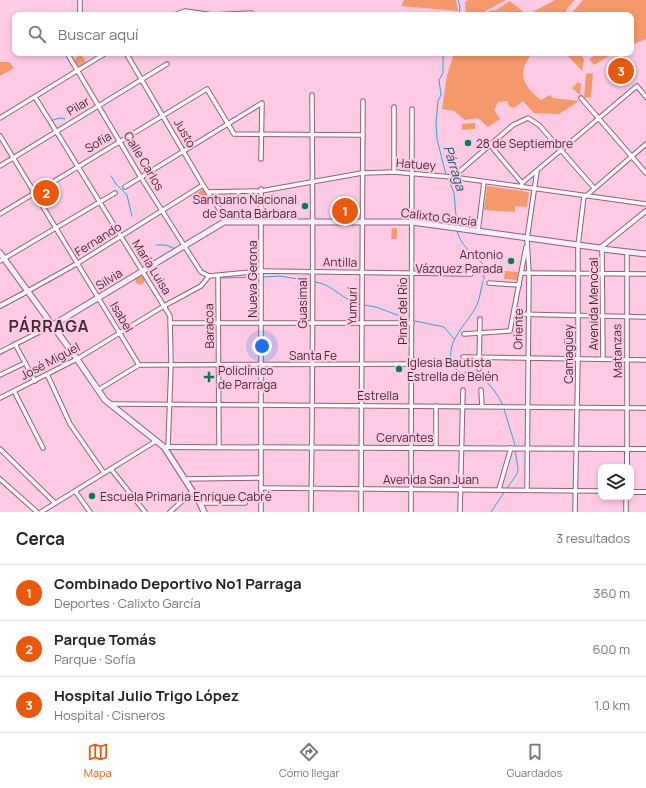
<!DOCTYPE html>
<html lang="es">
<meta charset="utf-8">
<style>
:root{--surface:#fff;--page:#f2f2f2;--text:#222;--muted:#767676;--line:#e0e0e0;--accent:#ea580c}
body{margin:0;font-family:Manrope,sans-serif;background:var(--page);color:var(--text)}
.controls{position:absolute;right:12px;bottom:12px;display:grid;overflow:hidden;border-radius:8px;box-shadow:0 2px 6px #0003}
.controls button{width:36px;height:36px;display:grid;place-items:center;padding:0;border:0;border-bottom:1px solid var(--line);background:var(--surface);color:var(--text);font:20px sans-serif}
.you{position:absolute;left:262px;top:346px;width:14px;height:14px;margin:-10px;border:3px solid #fff;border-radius:50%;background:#1a73e8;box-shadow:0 0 0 6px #1a73e833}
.badge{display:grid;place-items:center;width:26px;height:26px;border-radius:50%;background:var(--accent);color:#fff;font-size:13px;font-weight:700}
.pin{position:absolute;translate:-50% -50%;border:2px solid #fff;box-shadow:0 1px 4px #0006}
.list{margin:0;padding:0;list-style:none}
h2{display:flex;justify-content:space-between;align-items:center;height:52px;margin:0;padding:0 16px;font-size:17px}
h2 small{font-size:13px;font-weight:400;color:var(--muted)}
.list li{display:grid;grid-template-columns:26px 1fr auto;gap:12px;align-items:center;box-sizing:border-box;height:56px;padding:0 16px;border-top:1px solid var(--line)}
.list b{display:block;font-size:15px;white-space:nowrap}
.list p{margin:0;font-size:13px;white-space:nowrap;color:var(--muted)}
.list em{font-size:13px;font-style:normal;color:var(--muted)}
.icon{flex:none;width:22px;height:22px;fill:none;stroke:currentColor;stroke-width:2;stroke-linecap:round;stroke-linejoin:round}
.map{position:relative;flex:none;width:646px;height:512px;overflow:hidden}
.search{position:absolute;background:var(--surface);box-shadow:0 2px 6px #0003;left:12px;right:12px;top:12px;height:44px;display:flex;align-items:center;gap:10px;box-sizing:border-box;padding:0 14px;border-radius:8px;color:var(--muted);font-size:15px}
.sheet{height:220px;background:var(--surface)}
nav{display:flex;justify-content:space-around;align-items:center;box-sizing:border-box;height:56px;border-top:1px solid var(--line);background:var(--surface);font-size:11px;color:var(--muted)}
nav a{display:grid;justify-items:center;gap:2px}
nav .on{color:var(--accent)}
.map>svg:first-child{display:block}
.green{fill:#f6996a}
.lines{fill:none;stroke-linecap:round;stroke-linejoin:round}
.stream{stroke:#24a9d6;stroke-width:1}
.minor-casing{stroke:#945c7a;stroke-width:5.5}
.tertiary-casing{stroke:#945c7a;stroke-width:6}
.secondary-casing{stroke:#945c7a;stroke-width:7}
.minor{stroke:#fff;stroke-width:3.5}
.tertiary{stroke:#fff;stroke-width:4}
.secondary{stroke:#f1f0fc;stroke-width:5}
.poi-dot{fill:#047f5e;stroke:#fecae4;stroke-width:1.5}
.labels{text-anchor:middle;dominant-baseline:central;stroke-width:4;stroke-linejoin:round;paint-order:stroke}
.street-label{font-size:12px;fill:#412936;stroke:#fecae4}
.poi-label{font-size:12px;fill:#412936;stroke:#fecae4;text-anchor:start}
.water-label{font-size:13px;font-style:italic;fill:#14576e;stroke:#fecae4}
.district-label{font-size:16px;font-weight:bold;letter-spacing:1px;fill:#412936;stroke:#fecae4}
</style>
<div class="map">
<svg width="646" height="512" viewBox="0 0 646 512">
<rect width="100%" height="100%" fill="#fecae4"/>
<!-- green -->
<g class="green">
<polygon points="404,0 456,0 458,11 401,6"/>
<polygon points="468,0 506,0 478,15 466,15 465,2"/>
<polygon points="555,0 575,0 569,6 564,15 483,15 492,10 494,11 510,1 527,15"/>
<polygon points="583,0 646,0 646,39 631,45 631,15 570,15"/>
<path d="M454 53H532C517 74 522 85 541 100L550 95 553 98 579 101 559 114 534 113 523 101 514 108 509 106 507 101 498 102 494 110 500 119 488 127 478 118 465 120 454 111 442 109 447 76Z"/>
<polygon points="565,53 580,53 584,60 582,71"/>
<polygon points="600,53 614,53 594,65 589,59"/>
<circle cx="80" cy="61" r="5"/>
<polygon points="0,62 9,62 14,68 0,76"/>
<polygon points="593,73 591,97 584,98 586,74"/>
<polygon points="578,82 581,84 580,95 572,88"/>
<polygon points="475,123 475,129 462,130 462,124"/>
<polygon points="487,186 529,192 527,207 515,206 515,212 484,210"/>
<polygon points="49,188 53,194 43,200 39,194"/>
<polygon points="205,188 210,196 202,200 197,193"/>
<polygon points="392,228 397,228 397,239 391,239"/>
<polygon points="505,271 518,272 517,280 504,279"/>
<circle cx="140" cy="280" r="4.5"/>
</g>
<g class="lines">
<!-- stream -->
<g class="stream">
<polyline points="458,0 460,7 459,15"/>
<polyline points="53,120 60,118 65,119"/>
<polyline points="446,175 437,139 436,123 438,101 441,95 439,80 443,73 443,57 446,53"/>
<polyline points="111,176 116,184 127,195 132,216"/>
<polyline points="448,178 454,193 457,227"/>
<path d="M457 230C459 245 474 254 483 264L484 279"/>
<polyline points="156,245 166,245 175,249"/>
<polyline points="264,277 280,276 309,281"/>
<polyline points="221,278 259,277"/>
<path d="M483 281C481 289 480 297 477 305 468 324 440 345 455 368 460 376 468 371 475 374 486 378 499 395 503 406"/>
<path d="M315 282C333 284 343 301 361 305"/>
<polyline points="364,305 376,307 408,319"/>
<polyline points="415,321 444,327 454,339"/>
<polyline points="504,409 515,445"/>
<path d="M507 488C521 468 519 476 515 450"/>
<polyline points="491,512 505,491"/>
</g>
<defs>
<g id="minor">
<polyline points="80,0 80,15"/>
<polyline points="174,15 185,11 213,15 251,13"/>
<polyline points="67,53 140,176 201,272 209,276 261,271 471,274"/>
<polyline points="126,53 203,185 228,222"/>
<polyline points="35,97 170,316 171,365 168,447"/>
<polyline points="581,98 646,173"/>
<polyline points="394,107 394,172"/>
<polyline points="0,118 106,53"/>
<polyline points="0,136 139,365"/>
<polyline points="491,146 522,183"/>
<polyline points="0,166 167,64"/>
<polyline points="453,177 513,125 528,118 539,125 594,188"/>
<polyline points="125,187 262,103 261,159"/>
<polyline points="521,187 522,183 637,86 646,97"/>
<polyline points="209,192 261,191 362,173 394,172 452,177 646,204"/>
<polyline points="586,196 646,144"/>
<polyline points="0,214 207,89 234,134 363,135"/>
<polyline points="478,232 484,182"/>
<polyline points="602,249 603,359"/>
<polyline points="627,252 627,449"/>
<polyline points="0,261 115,193"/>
<polyline points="522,273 646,274"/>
<polyline points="218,276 219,447"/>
<polyline points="489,283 519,285"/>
<polyline points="28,291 78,263 203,185"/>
<polyline points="514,314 646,317"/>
<polyline points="171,323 412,323"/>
<polyline points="464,334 510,331 526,247"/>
<polyline points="15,344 35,381"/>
<polyline points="0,352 53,325"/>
<polyline points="463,357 646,360"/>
<polyline points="139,365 439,364"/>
<polyline points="479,369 480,319"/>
<polyline points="47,374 70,424 104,473"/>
<polyline points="0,375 25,363"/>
<polyline points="98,390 139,365"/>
<polyline points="481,390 482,406"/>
<polyline points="14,391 43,448"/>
<polyline points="0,398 77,359 164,306 201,286 209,276"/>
<polyline points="111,404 646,408"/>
<polyline points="436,406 436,447"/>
<polyline points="0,449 55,503"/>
<polyline points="111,469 145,512"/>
<polyline points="0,479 37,512"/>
<polyline points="184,479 261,478"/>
<polyline points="261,488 601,491"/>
<polyline points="499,489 511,448"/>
<polyline points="527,489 529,273 527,239 537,171"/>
<polyline points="75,491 90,512"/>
<polyline points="200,503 245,503"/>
<polyline points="41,512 156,441"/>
<polyline points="170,512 192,492"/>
<polyline points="261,512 261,189"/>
<path d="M311 512C313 373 313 234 312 95"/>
<polyline points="361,512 363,101"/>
<polyline points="411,512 412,109"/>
<polyline points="460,512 463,390"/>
<polyline points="575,512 578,358 578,246 584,196"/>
<polyline points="626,512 626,497"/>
</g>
<g id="tertiary">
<polyline points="600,248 646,211"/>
<polyline points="0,306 28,291"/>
<polyline points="164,447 646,449"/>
<polyline points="627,467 627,449"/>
<polyline points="631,492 646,492"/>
</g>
<g id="secondary">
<polyline points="602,249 646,254"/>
<polyline points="0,253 77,359 105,400 164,447 200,503 204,512"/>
<polyline points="53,325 224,222 412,222 600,248"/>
</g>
</defs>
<!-- minor casing -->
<use href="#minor" class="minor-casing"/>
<!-- tertiary casing -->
<use href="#tertiary" class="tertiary-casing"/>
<!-- secondary casing -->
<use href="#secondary" class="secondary-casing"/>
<!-- minor -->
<use href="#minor" class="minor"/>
<!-- tertiary -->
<use href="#tertiary" class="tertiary"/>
<!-- secondary -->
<use href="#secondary" class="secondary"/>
</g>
<!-- markers -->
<g class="poi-dot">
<circle cx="468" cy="143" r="4"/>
<circle cx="305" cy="206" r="4"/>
<circle cx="511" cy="261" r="4"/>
<circle cx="399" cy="369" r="4"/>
<path d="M207 371h4v4h4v4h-4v4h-4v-4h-4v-4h4z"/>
<circle cx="92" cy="496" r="4"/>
</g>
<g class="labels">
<!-- street labels -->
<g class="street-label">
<text transform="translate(78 106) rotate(-31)">Pilar</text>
<text transform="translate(185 133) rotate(60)">Justo</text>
<text transform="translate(98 142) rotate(-31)">Sofía</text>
<text transform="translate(144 161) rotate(59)">Calle Carlos</text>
<text transform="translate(416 164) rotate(4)">Hatuey</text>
<text transform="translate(439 217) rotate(7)">Calixto García</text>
<text transform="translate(98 239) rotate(-32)">Fernando</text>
<text transform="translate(340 262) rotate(1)">Antilla</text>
<text transform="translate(152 267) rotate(58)">María Luisa</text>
<text transform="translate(109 279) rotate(-32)">Silvia</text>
<text transform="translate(252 279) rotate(-90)">Nueva Gerona</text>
<text transform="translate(302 303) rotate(-90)">Guasimal</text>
<text transform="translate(593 304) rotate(-90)">Avenida Menocal</text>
<text transform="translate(352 306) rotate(-89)">Yumurí</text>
<text transform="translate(402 311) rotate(-90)">Pinar del Río</text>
<text transform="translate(122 317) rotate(59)">Isabel</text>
<text transform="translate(209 326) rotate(-91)">Baracoa</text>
<text transform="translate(518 329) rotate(-89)">Oriente</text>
<text transform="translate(617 351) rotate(-91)">Matanzas</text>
<text transform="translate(568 354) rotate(-90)">Camagüey</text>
<text x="313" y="355">Santa Fe</text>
<text transform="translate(50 361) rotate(-28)">José Miguel</text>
<text x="378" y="395">Estrella</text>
<text x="405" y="437">Cervantes</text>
<text x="431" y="479">Avenida San Juan</text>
</g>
<!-- poi labels -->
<g class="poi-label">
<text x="476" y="143">28 de Septiembre</text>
<text x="297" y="199" text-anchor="end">Santuario Nacional<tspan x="297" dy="14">de Santa Bárbara</tspan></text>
<text x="503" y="254" text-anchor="end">Antonio<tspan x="503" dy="14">Vázquez Parada</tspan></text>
<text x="407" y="362">Iglesia Bautista<tspan x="407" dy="14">Estrella de Belén</tspan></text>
<text x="218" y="370">Policlínico<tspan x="218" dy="14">de Parraga</tspan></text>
<text x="100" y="496">Escuela Primaria Enrique Cabré</text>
</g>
<!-- water labels -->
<g class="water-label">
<text transform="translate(455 168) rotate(73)">Párraga</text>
</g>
<!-- district labels -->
<g class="district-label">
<text x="49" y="326">PÁRRAGA</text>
</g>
</g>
</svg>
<div class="controls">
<button><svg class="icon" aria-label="layers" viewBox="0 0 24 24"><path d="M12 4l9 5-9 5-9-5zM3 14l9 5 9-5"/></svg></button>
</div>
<div class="you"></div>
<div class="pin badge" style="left:345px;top:211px">1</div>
<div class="pin badge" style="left:46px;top:193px">2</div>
<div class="pin badge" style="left:621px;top:71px">3</div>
<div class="search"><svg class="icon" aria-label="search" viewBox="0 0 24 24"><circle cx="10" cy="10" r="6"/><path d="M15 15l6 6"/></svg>Buscar aquí</div>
</div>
<section class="sheet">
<h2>Cerca<small>3 resultados</small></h2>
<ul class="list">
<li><span class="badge">1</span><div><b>Combinado Deportivo No1 Parraga</b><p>Deportes · Calixto García</p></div><em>360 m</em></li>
<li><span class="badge">2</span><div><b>Parque Tomás</b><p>Parque · Sofía</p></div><em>600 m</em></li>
<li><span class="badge">3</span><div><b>Hospital Julio Trigo López</b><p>Hospital · Cisneros</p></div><em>1.0 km</em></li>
</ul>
</section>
<nav>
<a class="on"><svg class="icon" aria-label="map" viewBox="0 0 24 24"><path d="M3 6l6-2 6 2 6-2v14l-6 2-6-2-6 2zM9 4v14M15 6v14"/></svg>Mapa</a>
<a><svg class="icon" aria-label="directions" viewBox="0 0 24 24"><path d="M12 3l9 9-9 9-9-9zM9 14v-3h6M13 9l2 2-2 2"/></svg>Cómo llegar</a>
<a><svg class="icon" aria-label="saved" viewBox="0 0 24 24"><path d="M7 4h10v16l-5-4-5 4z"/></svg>Guardados</a>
</nav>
